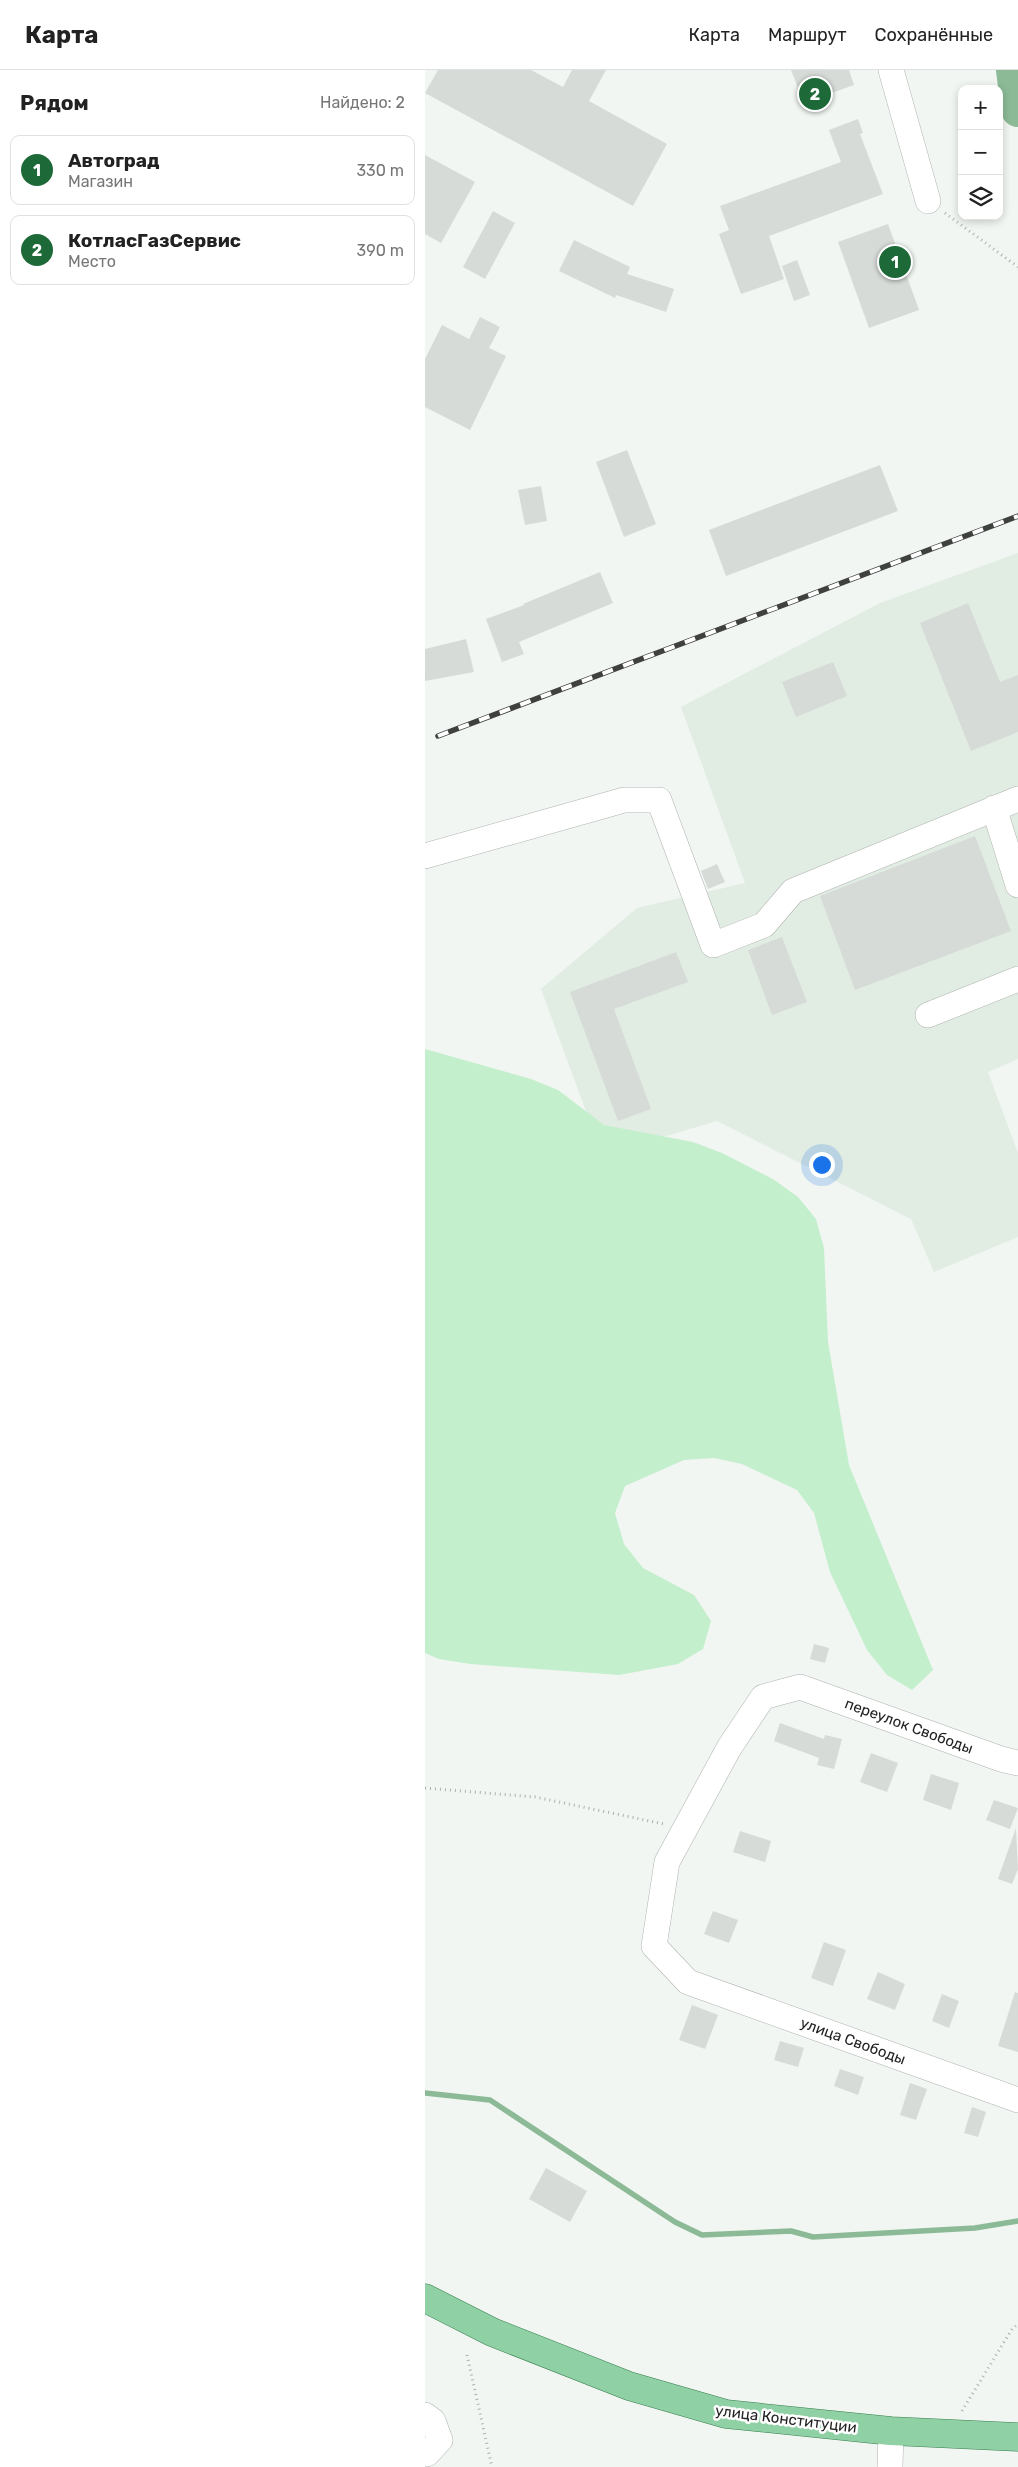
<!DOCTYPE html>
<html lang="ru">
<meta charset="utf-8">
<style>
:root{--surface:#fff;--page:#f6f6f6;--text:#222;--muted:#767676;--line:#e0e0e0;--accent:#1d6938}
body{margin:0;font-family:Rubik,sans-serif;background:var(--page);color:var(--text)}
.controls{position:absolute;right:15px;top:15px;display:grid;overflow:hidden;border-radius:10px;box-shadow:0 2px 8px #0003}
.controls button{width:45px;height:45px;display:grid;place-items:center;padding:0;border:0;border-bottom:1px solid var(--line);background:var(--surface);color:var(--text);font:25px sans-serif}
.you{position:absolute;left:396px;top:1094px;width:18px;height:18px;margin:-12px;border:4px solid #fff;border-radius:50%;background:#1a73e8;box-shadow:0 0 0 8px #1a73e833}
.badge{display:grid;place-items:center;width:32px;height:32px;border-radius:50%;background:var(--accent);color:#fff;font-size:16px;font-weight:700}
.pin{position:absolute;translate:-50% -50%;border:2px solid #fff;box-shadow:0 1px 5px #0006}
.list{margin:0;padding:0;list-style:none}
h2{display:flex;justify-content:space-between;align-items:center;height:65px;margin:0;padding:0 20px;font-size:21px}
h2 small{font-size:16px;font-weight:400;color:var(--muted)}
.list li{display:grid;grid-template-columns:32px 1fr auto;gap:15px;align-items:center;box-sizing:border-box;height:70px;margin:0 10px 10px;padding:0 10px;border:1px solid var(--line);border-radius:10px}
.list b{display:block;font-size:19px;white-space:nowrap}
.list p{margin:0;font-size:16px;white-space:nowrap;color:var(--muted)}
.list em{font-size:16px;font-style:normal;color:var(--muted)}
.icon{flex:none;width:28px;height:28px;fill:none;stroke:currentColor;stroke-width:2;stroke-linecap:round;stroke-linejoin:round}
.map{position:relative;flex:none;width:593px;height:2397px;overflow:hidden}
header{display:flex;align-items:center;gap:30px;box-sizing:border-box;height:70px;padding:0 25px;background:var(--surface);border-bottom:1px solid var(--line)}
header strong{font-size:24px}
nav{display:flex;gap:28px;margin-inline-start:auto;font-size:18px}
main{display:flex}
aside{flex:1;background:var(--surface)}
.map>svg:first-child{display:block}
.built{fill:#e1ece3}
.green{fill:#c4efcd}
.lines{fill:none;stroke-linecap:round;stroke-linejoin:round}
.stream{stroke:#8cba96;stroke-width:5.5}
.river{stroke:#8cba96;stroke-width:34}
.building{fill:#d7dbd8}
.minor-casing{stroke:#afb3b0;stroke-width:26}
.major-casing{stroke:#387f4f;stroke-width:29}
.path{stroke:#adb0ad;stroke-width:3;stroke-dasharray:1 4;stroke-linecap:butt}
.minor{stroke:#fff;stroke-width:25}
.major{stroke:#8fd0a4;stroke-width:28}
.rail-casing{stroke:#3f413f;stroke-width:5.5}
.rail{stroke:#fff;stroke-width:4;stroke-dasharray:11;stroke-linecap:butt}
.labels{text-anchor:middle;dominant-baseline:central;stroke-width:5;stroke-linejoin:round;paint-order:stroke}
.street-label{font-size:15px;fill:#212221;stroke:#fff}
</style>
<header>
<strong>Карта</strong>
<nav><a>Карта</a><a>Маршрут</a><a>Сохранённые</a></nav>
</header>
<main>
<aside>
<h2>Рядом<small>Найдено: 2</small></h2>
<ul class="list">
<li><span class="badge">1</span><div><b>Автоград</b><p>Магазин</p></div><em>330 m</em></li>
<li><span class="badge">2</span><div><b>КотласГазСервис</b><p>Место</p></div><em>390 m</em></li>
</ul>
</aside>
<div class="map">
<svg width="593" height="2397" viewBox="0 0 593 2397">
<rect width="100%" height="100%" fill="#f1f6f2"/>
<!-- built -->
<polygon class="built" points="593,483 593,989 563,1002 593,1083 593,1167 509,1202 486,1149 292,1051 177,1085 116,919 212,838 320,813 256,637 455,533"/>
<!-- green -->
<polygon class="green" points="0,979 106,1009 133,1020 179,1055 268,1072 297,1083 348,1109 373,1127 391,1149 399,1178 403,1272 424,1395 508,1600 487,1620 462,1605 442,1580 405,1502 389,1443 372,1420 317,1394 289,1388 259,1390 200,1416 190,1443 199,1474 218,1498 269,1525 286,1551 278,1579 253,1594 194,1605 45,1594 14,1589 0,1583"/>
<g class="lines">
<!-- stream -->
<polyline class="stream" points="0,2023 65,2030 250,2152 277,2165 366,2161 388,2167 550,2158 593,2151"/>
<!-- river -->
<polyline class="river" points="588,0 593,40"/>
</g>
<!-- building -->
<g class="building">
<polygon points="13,0 106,0 138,17 147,0 181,0 164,31 242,74 208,136 0,23"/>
<polygon points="366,0 424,0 429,15 379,33"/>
<polygon points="433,49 438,63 435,64 458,124 344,166 359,209 316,224 294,164 304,160 295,136 416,92 404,60"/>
<polygon points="0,85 50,112 16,173 0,164"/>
<polygon points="68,141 90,153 60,209 38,197"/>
<polygon points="463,154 494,240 444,258 413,172"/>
<polygon points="149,170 205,197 202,204 249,219 241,242 191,225 190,228 134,201"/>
<polygon points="372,190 385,225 369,231 357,196"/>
<polygon points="55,247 75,257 64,278 81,286 45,360 0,337 0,289 17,255 44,269"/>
<polygon points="202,380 231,454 199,467 171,392"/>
<polygon points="455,395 473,441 301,506 284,460"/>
<polygon points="116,416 122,451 100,455 93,420"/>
<polygon points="175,502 188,533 94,572 99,584 77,592 61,549 99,535 98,534"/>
<polygon points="543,533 575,612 593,605 593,662 546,681 495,553"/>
<polygon points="41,569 49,602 0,611 0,579"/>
<polygon points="408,592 422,626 371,647 357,612"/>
<polygon points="550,766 586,861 430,920 395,826"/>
<polygon points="292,794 300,812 283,819 276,801"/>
<polygon points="357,867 382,932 347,945 323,880"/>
<polygon points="251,882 263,912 189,939 226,1039 193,1051 145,922"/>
<polygon points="389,1574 404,1578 400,1593 385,1589"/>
<polygon points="355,1653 399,1669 400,1665 417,1669 409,1699 392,1695 394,1688 349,1671"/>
<polygon points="446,1683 473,1693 462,1722 435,1712"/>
<polygon points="506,1704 534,1713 526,1740 498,1730"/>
<polygon points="569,1730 593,1738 585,1759 561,1750"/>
<polygon points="591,1758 593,1799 587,1814 573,1809"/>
<polygon points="315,1761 346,1771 340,1792 308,1782"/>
<polygon points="288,1841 313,1850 304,1873 279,1864"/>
<polygon points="399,1872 421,1880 408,1916 386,1908"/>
<polygon points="453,1902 480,1914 470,1940 442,1929"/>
<polygon points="590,1922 593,1923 593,1982 573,1976"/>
<polygon points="517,1924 534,1931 524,1958 507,1951"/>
<polygon points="267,1935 293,1945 280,1979 254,1970"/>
<polygon points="355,1971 379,1978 373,1997 349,1990"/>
<polygon points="415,1999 439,2007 433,2025 409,2016"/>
<polygon points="485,2013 502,2019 491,2050 475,2045"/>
<polygon points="547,2037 561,2042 553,2067 539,2063"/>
<polygon points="121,2098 162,2121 145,2152 104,2129"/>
</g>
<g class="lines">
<defs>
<g id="minor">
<polyline points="466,0 503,131"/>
<polyline points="569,738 593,815"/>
<polyline points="0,786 199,730 234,730 288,875 339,855 368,821 593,729"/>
<polyline points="503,945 593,909"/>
<polyline points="593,1693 576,1689 375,1617 338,1627 304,1678 242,1792 229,1876 263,1912 593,2030"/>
<polyline points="0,2345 8,2351 15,2370 2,2384 0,2383"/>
<polyline points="465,2397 466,2361"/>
</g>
<polyline id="major" points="0,2228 67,2262 204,2316 301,2344 466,2361 593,2367"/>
</defs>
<!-- minor casing -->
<use href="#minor" class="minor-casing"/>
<!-- major casing -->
<use href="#major" class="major-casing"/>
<!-- path -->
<g class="path">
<polyline points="520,143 593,197"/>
<polyline points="0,1718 110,1727 239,1754"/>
<polyline points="42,2285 67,2397"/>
<polyline points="537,2341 587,2259 593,2254"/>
</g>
<!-- minor -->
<use href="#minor" class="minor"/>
<!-- major -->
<use href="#major" class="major"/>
<defs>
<polyline id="rail" points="13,666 593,446"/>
</defs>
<!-- rail casing -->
<use href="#rail" class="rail-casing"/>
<!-- rail -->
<use href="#rail" class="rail"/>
</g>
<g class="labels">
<!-- street labels -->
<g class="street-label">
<text transform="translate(484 1656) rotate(20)">переулок Свободы</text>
<text transform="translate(428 1971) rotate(20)">улица Свободы</text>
<text transform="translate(361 2349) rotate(7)">улица Конституции</text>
</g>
</g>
</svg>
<div class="controls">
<button>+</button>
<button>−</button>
<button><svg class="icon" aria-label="layers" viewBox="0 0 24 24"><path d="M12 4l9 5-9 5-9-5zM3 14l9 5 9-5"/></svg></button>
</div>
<div class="you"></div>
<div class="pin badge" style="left:470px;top:192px">1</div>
<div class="pin badge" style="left:390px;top:24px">2</div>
</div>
</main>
